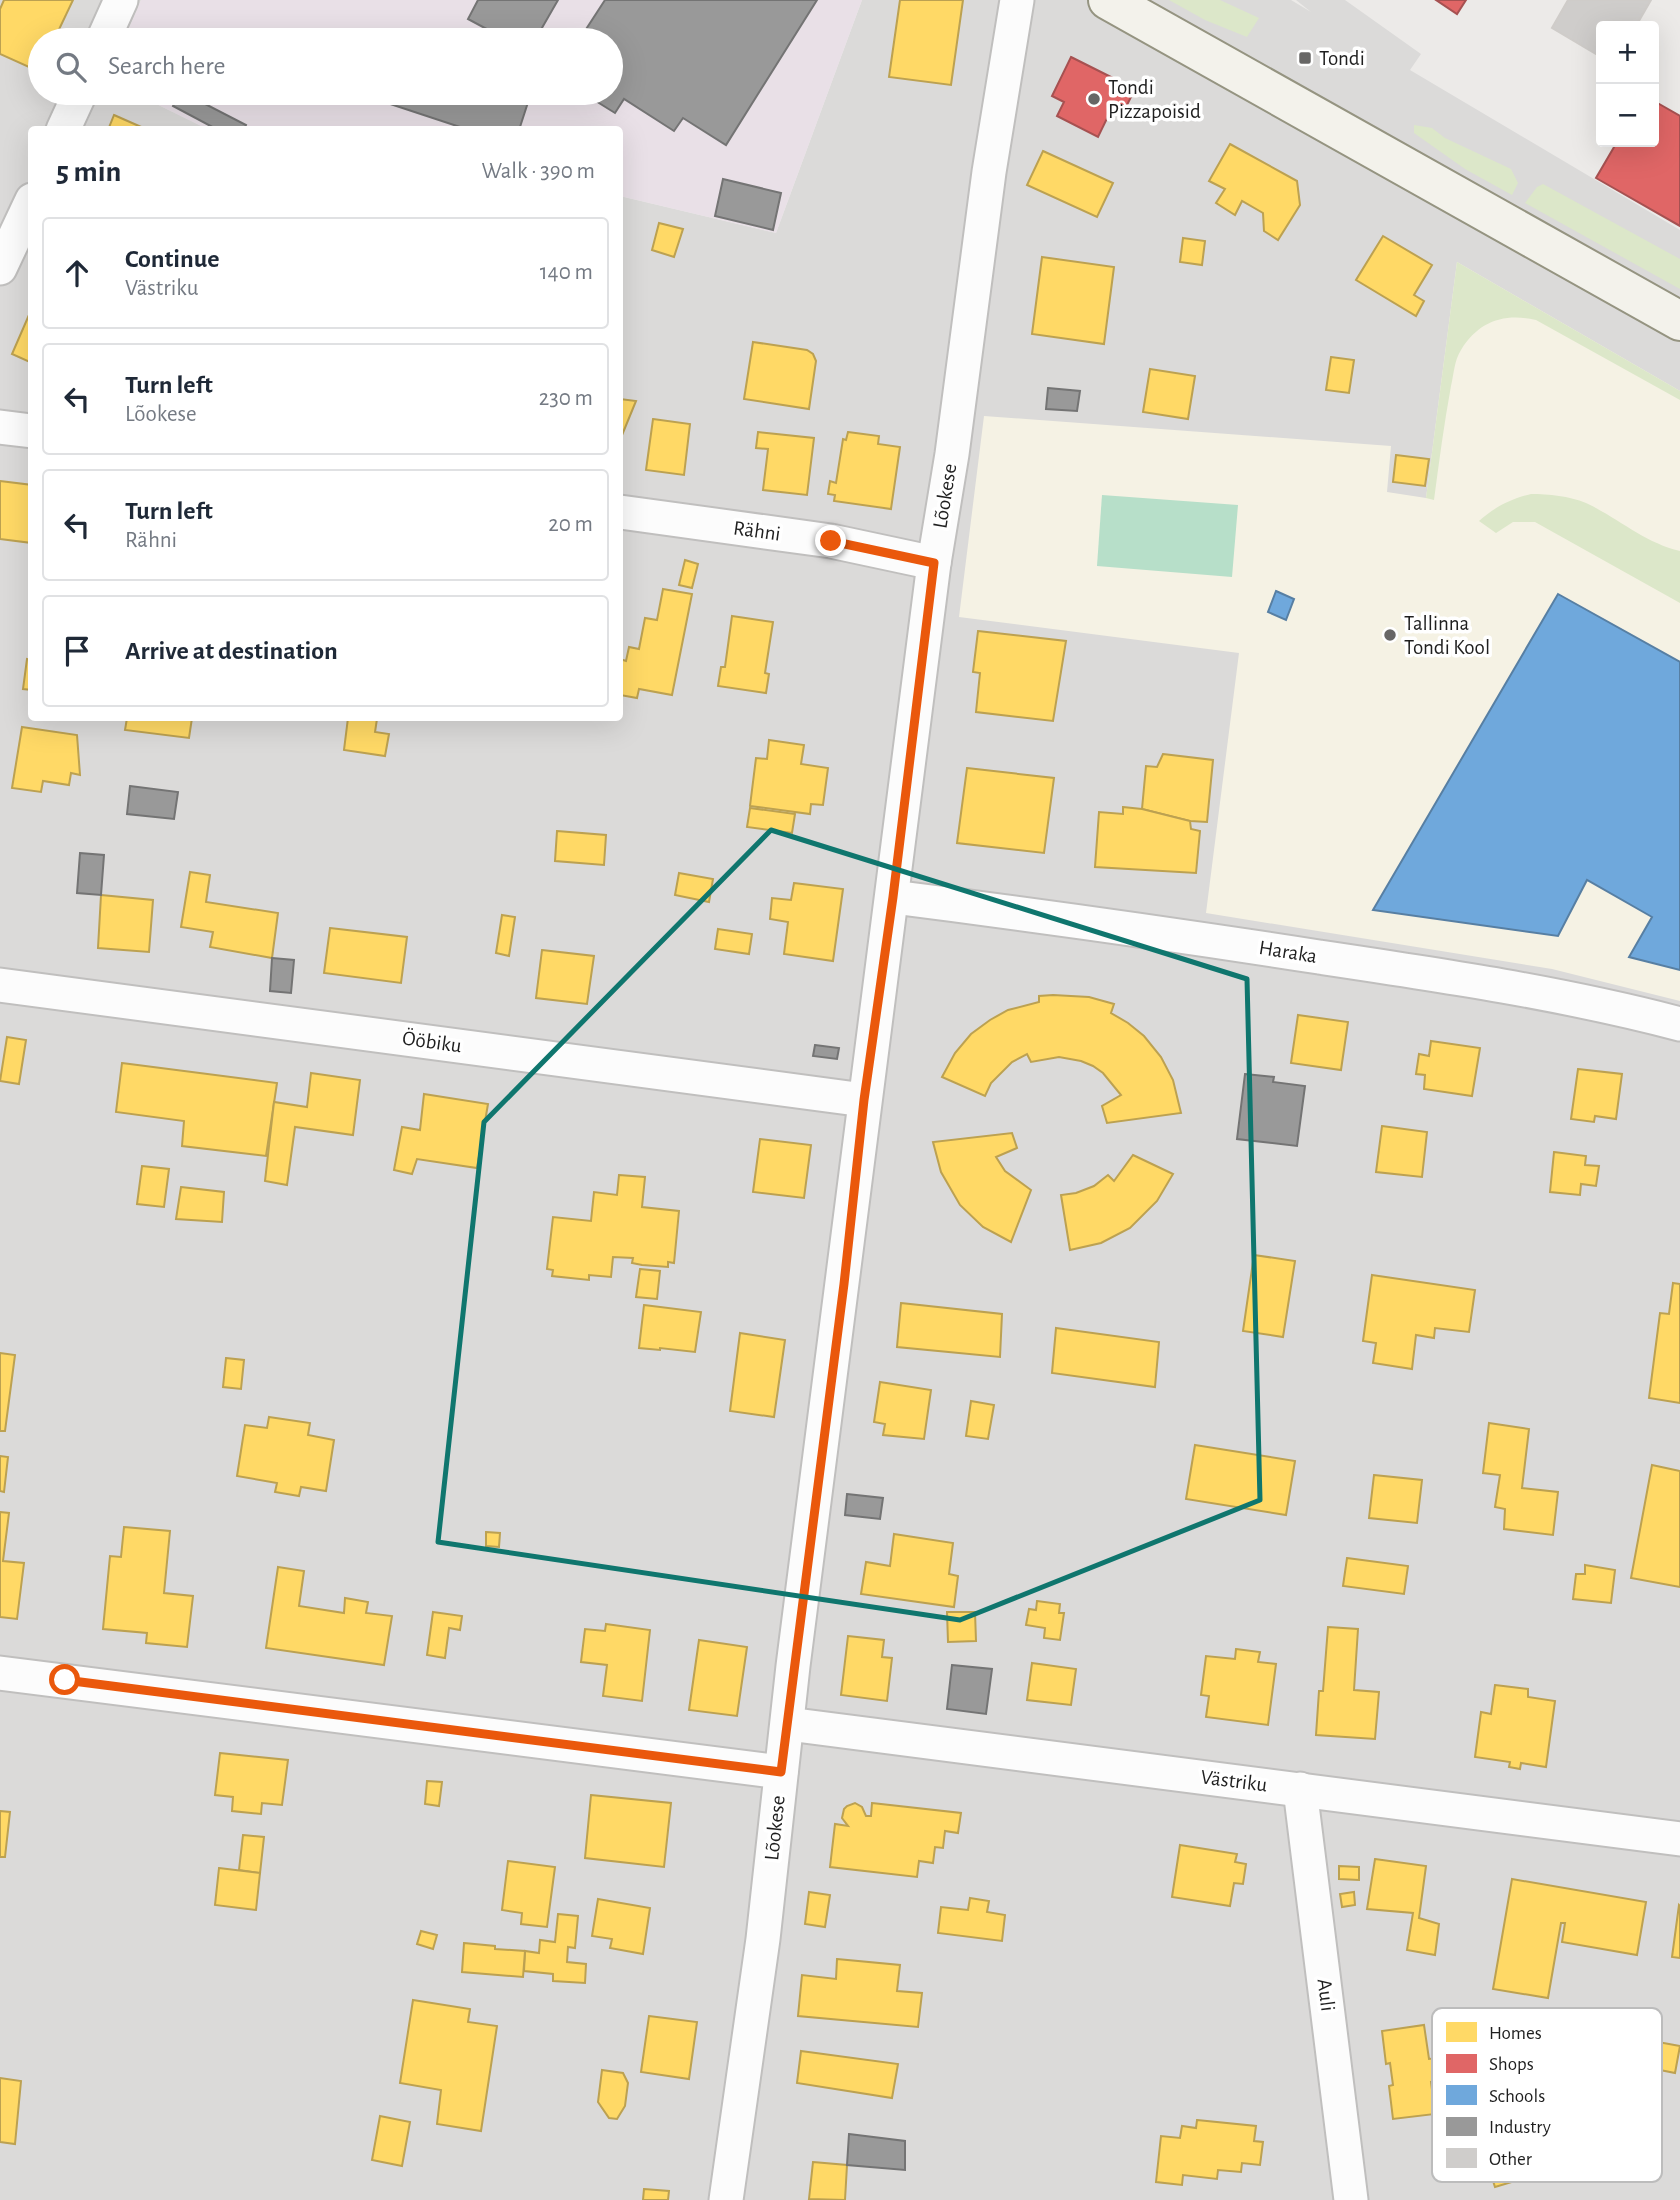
<!DOCTYPE html>
<meta charset="utf-8">
<style>
:root{--surface:#fff;--page:#f6f6f7;--text:#1f2937;--muted:#747a83;--line:#e0e1e3}
body{margin:0;font-family:"Alegreya Sans",sans-serif;background:var(--page);color:var(--text)}
.controls{position:absolute;right:21px;top:21px;display:grid;overflow:hidden;border-radius:7px;box-shadow:0 7px 28px #0002}
.controls button{width:63px;height:63px;display:grid;place-items:center;padding:0;border:0;border-bottom:2px solid var(--line);background:var(--surface);color:var(--text);font:35px sans-serif}
.stop{position:absolute;width:21px;height:21px;margin:-16px;border:5px solid #ea580c;border-radius:50%;background:#fff}
.stop.end{background:#ea580c;border-color:#fff;box-shadow:0 2px 7px #0008}
.list{margin:0;padding:0;list-style:none}
h2{display:flex;justify-content:space-between;align-items:center;height:91px;margin:0;padding:0 28px;font-size:30px}
h2 small{font-size:23px;font-weight:400;color:var(--muted)}
.list li{display:grid;grid-template-columns:46px 1fr auto;gap:21px;align-items:center;box-sizing:border-box;height:112px;margin:0 14px 14px;padding:0 14px;border:2px solid var(--line);border-radius:7px}
.list b{display:block;font-size:26px;white-space:nowrap}
.list p{margin:0;font-size:23px;white-space:nowrap;color:var(--muted)}
.list em{font-size:23px;font-style:normal;color:var(--muted)}
.icon{flex:none;width:38px;height:38px;fill:none;stroke:currentColor;stroke-width:2;stroke-linecap:round;stroke-linejoin:round}
.map{position:relative;flex:none;width:1680px;height:2200px;overflow:hidden}
.search{position:absolute;background:var(--surface);box-shadow:0 7px 28px #0002;left:28px;top:28px;width:595px;height:77px;display:flex;align-items:center;gap:18px;box-sizing:border-box;padding:0 24px;border-radius:38px;color:var(--muted);font-size:26px}
.panel{position:absolute;background:var(--surface);box-shadow:0 7px 28px #0002;left:28px;top:126px;width:595px;height:595px;border-radius:7px}
.map>svg:first-child{display:block}
.built{fill:#dbdad9}
.industrial{fill:#e9e0e7}
.education{fill:#f5f2e4}
.grass{fill:#dce7c9}
.pitch{fill:#b7dfc9}
.homes{fill:#ffd966;stroke:#bca151;stroke-width:2}
.shops{fill:#e06666;stroke:#a65151;stroke-width:2}
.schools{fill:#6fa8dc;stroke:#577fa3;stroke-width:2}
.industry{fill:#999;stroke:#747474;stroke-width:2}
.building{fill:#cfcdcb;stroke:#cfccc9;stroke-width:2}
.lines{fill:none;stroke-linecap:round;stroke-linejoin:round}
.street-casing{stroke:#c0bfbe;stroke-width:37}
.secondary-casing{stroke:#959481;stroke-width:42}
.street{stroke:#fcfcfc;stroke-width:33}
.secondary{stroke:#f3f2eb;stroke-width:38}
.route{stroke:#ea580c;stroke-width:9}
.marked{fill:none;stroke:#0f766e;stroke-width:5;stroke-linejoin:round}
.poi-dot{fill:#676665;stroke:#fff;stroke-width:2.5}
.labels{text-anchor:middle;dominant-baseline:central;stroke-width:7;stroke-linejoin:round;paint-order:stroke}
.poi-label{font-size:21px;fill:#1f1f1f;stroke:#fff;text-anchor:start}
.street-label{font-size:21px;fill:#1f1f1f;stroke:#fff}
.key{fill:#fff;stroke:#bcbcbc;stroke-width:2}
.key-label{font-size:19px;fill:#1f1f1f}
</style>
<div class="map">
<svg width="1680" height="2200" viewBox="0 0 1680 2200">
<rect width="100%" height="100%" fill="#eceae8"/>
<!-- built -->
<polygon class="built" points="0,0 141,0 124,40 40,40 40,93 134,93 208,129 32,130 32,718 620,718 620,196 776,233 862,0 1291,0 1311,12 1296,0 1345,0 1421,54 1410,70 1680,230 1680,2200 0,2200"/>
<!-- industrial -->
<polygon class="industrial" points="141,0 862,0 776,233 620,196 620,130 207,129 134,93 611,93 611,40 124,40"/>
<!-- education -->
<polygon class="education" points="1457,262 1680,391 1680,1001 1552,969 1206,913 1239,653 959,617 984,416 1391,446 1387,492 1426,498"/>
<!-- grass -->
<g class="grass">
<polygon points="1169,0 1220,0 1259,18 1247,37 1205,20"/>
<polygon points="1414,125 1432,128 1445,138 1511,169 1518,183 1512,195 1465,169 1414,133"/>
<polygon points="1543,184 1680,259 1680,289 1525,203 1537,187"/>
<path d="M1457 262 1680 391V400L1536 320C1504 313 1479 321 1461 350 1454 361 1454 374 1451 386 1444 424 1439 462 1434 500L1426 498Z"/>
<path d="M1531 494C1549 494 1569 496 1586 503 1618 518 1645 543 1680 551V603L1535 522H1513L1496 533 1479 521C1495 507 1510 499 1531 494Z"/>
</g>
<!-- pitch -->
<polygon class="pitch" points="1102,495 1238,505 1232,577 1097,566"/>
<!-- homes -->
<g class="homes">
<polygon points="4,0 73,0 54,40 40,40 40,72 0,54 0,9"/>
<polygon points="900,0 963,0 951,85 889,77"/>
<polygon points="114,115 148,130 108,130"/>
<polygon points="1230,144 1297,181 1300,205 1278,240 1264,231 1263,213 1242,201 1235,215 1216,203 1225,189 1209,181"/>
<polygon points="1043,151 1113,183 1097,217 1027,185"/>
<polygon points="659,223 683,229 674,257 652,250"/>
<polygon points="1383,236 1432,265 1414,295 1424,301 1416,316 1356,280"/>
<polygon points="1183,238 1205,241 1202,265 1180,262"/>
<polygon points="1042,257 1114,267 1104,344 1032,334"/>
<polygon points="32,308 32,363 12,354"/>
<polygon points="753,342 807,350 813,354 816,361 809,409 744,399"/>
<polygon points="1331,357 1354,360 1349,393 1326,390"/>
<polygon points="1150,369 1195,376 1188,419 1143,412"/>
<polygon points="620,399 636,401 620,440"/>
<polygon points="653,419 690,424 684,475 646,470"/>
<polygon points="758,432 814,438 807,495 763,490 768,449 756,448"/>
<polygon points="848,432 879,436 878,444 900,447 891,509 834,501 835,495 828,494 830,481 836,483 843,439 846,440"/>
<polygon points="1396,455 1429,459 1425,486 1393,482"/>
<polygon points="0,481 32,485 32,543 0,539"/>
<polygon points="685,560 698,564 692,588 679,585"/>
<polygon points="663,589 692,594 672,695 639,689 637,698 620,695 620,659 626,661 629,647 639,649 645,618 657,620"/>
<polygon points="732,616 773,622 765,673 769,674 766,693 718,686 721,667 725,667"/>
<polygon points="978,631 1066,641 1053,721 976,712 980,673 973,672"/>
<polygon points="27,659 32,660 32,690 23,689"/>
<polygon points="127,718 192,718 189,738 125,730"/>
<polygon points="348,718 377,719 375,732 389,734 385,756 344,750"/>
<polygon points="22,727 77,735 80,775 71,773 69,785 43,781 41,792 12,788"/>
<polygon points="769,740 804,745 801,764 828,768 823,805 811,804 810,814 750,806 756,758 767,759"/>
<polygon points="1163,754 1213,760 1207,822 1190,821 1142,809 1146,766 1157,767"/>
<polygon points="967,768 1054,778 1044,853 957,843"/>
<polygon points="1123,807 1142,809 1190,821 1191,829 1200,831 1196,873 1095,867 1099,812 1123,814"/>
<polygon points="750,808 795,814 792,833 747,827"/>
<polygon points="557,831 606,835 604,865 555,861"/>
<polygon points="190,872 210,875 206,902 278,913 272,958 210,947 213,932 181,927"/>
<polygon points="679,873 713,879 709,902 675,895"/>
<polygon points="794,883 843,889 833,961 784,954 788,922 770,919 772,898 791,900"/>
<polygon points="101,895 153,900 149,952 98,948"/>
<polygon points="502,915 515,917 509,956 496,953"/>
<polygon points="330,928 407,937 401,983 324,973"/>
<polygon points="718,929 752,934 749,954 715,949"/>
<polygon points="542,950 594,956 587,1004 536,998"/>
<polygon points="1053,995 1089,997 1114,1004 1111,1013 1128,1023 1144,1036 1161,1057 1173,1080 1181,1113 1107,1123 1102,1106 1121,1095 1103,1073 1093,1066 1081,1061 1059,1057 1031,1062 1027,1054 1012,1062 991,1083 985,1096 942,1077 955,1053 971,1034 990,1020 1008,1010 1039,1002 1039,996"/>
<polygon points="1298,1015 1348,1022 1341,1070 1291,1063"/>
<polygon points="7,1037 26,1040 19,1084 0,1081"/>
<polygon points="1431,1041 1480,1048 1472,1096 1424,1089 1425,1075 1416,1074 1419,1054 1429,1056"/>
<polygon points="122,1063 277,1083 266,1156 182,1146 184,1121 116,1112"/>
<polygon points="1578,1069 1622,1074 1616,1119 1595,1116 1594,1122 1571,1119"/>
<polygon points="311,1073 360,1080 353,1135 295,1127 287,1185 265,1181 274,1102 307,1107"/>
<polygon points="424,1094 488,1104 477,1168 417,1159 412,1174 394,1170 402,1127 420,1130"/>
<polygon points="1382,1126 1427,1132 1422,1177 1376,1172"/>
<polygon points="1012,1133 1017,1148 996,1157 1005,1171 1031,1190 1011,1242 983,1227 960,1205 941,1172 933,1142"/>
<polygon points="760,1139 811,1145 804,1198 753,1192"/>
<polygon points="1554,1152 1586,1156 1585,1165 1599,1166 1596,1186 1581,1184 1580,1195 1550,1192"/>
<polygon points="1133,1155 1173,1174 1157,1201 1130,1228 1101,1243 1070,1250 1061,1195 1076,1193 1094,1186 1108,1175 1114,1181"/>
<polygon points="142,1166 169,1169 164,1207 137,1204"/>
<polygon points="619,1175 645,1177 642,1207 679,1211 674,1263 668,1262 668,1267 642,1265 632,1263 633,1258 613,1257 611,1277 589,1275 589,1280 552,1276 553,1270 547,1269 553,1217 591,1221 594,1192 617,1195"/>
<polygon points="181,1187 224,1192 222,1222 176,1219"/>
<polygon points="1254,1255 1295,1261 1283,1337 1243,1331"/>
<polygon points="640,1269 660,1271 657,1299 636,1297"/>
<polygon points="1372,1275 1475,1290 1469,1332 1435,1328 1434,1338 1416,1335 1412,1369 1373,1363 1376,1343 1363,1341"/>
<polygon points="1673,1283 1680,1284 1680,1403 1649,1398 1660,1313 1669,1314"/>
<polygon points="901,1303 1002,1314 1000,1357 897,1347"/>
<polygon points="644,1305 701,1312 695,1352 660,1348 660,1350 639,1348"/>
<polygon points="1056,1328 1159,1342 1155,1387 1052,1373"/>
<polygon points="740,1333 785,1340 774,1417 730,1411"/>
<polygon points="0,1353 15,1355 5,1431 0,1431"/>
<polygon points="226,1358 244,1360 241,1389 223,1387"/>
<polygon points="880,1382 931,1390 924,1439 883,1435 885,1424 874,1422"/>
<polygon points="971,1401 994,1405 988,1439 966,1436"/>
<polygon points="269,1417 310,1423 308,1435 334,1440 326,1491 301,1487 299,1496 275,1492 277,1483 237,1476 245,1425 267,1428"/>
<polygon points="1489,1423 1529,1429 1522,1488 1558,1492 1553,1535 1504,1529 1505,1509 1495,1507 1500,1475 1483,1473"/>
<polygon points="1195,1445 1295,1461 1286,1515 1186,1499"/>
<polygon points="0,1456 8,1457 4,1492 0,1491"/>
<polygon points="1652,1465 1680,1471 1680,1587 1631,1578"/>
<polygon points="1374,1475 1422,1480 1417,1523 1369,1518"/>
<polygon points="0,1512 9,1513 3,1561 24,1563 17,1619 0,1617"/>
<polygon points="124,1527 170,1531 164,1593 193,1596 187,1647 146,1643 147,1633 103,1629 110,1556 121,1557"/>
<polygon points="486,1532 500,1533 499,1547 486,1546"/>
<polygon points="894,1534 953,1543 949,1574 958,1576 954,1607 861,1594 866,1562 890,1566"/>
<polygon points="1347,1558 1408,1566 1404,1594 1343,1586"/>
<polygon points="1585,1565 1615,1570 1611,1603 1573,1599 1576,1574 1585,1574"/>
<polygon points="278,1567 304,1571 299,1606 344,1613 345,1598 368,1602 366,1613 392,1616 384,1665 266,1648"/>
<polygon points="1037,1601 1060,1604 1059,1613 1064,1613 1060,1640 1044,1638 1045,1628 1026,1625 1029,1609 1036,1610"/>
<polygon points="433,1612 462,1616 460,1630 449,1628 445,1658 427,1655"/>
<polygon points="947,1612 975,1612 976,1641 948,1642"/>
<polygon points="606,1624 650,1630 642,1701 603,1696 607,1665 581,1662 585,1629 605,1631"/>
<polygon points="1328,1627 1358,1629 1354,1690 1379,1692 1375,1739 1316,1735 1319,1691 1323,1691"/>
<polygon points="848,1636 884,1640 882,1657 892,1658 887,1701 841,1695"/>
<polygon points="699,1640 747,1647 737,1716 689,1710"/>
<polygon points="1236,1649 1260,1652 1258,1662 1276,1664 1268,1725 1206,1717 1209,1696 1201,1695 1206,1656 1235,1659"/>
<polygon points="1032,1663 1076,1669 1071,1705 1027,1700"/>
<polygon points="1495,1685 1528,1689 1528,1697 1555,1701 1546,1767 1521,1763 1520,1769 1509,1767 1510,1762 1475,1757 1481,1712 1491,1714"/>
<polygon points="220,1753 288,1760 282,1805 262,1803 261,1814 232,1811 233,1797 215,1795"/>
<polygon points="427,1781 442,1782 439,1806 425,1804"/>
<polygon points="591,1795 671,1803 664,1867 585,1858"/>
<polygon points="872,1803 961,1813 958,1833 945,1831 943,1848 935,1847 933,1863 919,1861 917,1877 830,1867 835,1824 848,1826 842,1818 844,1809 847,1806 855,1803 862,1807 866,1816 871,1816"/>
<polygon points="0,1811 10,1812 5,1857 0,1857"/>
<polygon points="243,1835 264,1837 260,1873 239,1870"/>
<polygon points="1180,1845 1237,1854 1235,1862 1246,1864 1243,1884 1234,1883 1230,1906 1172,1897"/>
<polygon points="1375,1859 1426,1866 1419,1918 1439,1924 1435,1955 1407,1950 1413,1913 1367,1909"/>
<polygon points="508,1861 555,1867 547,1927 521,1924 522,1913 502,1910"/>
<polygon points="1339,1866 1359,1867 1359,1880 1339,1879"/>
<polygon points="219,1868 260,1873 256,1910 215,1905"/>
<polygon points="1512,1879 1646,1902 1637,1955 1562,1942 1565,1923 1561,1923 1548,1998 1493,1989"/>
<polygon points="809,1892 830,1895 825,1927 805,1924"/>
<polygon points="1354,1892 1355,1905 1342,1907 1340,1894"/>
<polygon points="970,1898 989,1901 987,1912 1005,1915 1002,1941 938,1933 941,1907 968,1910"/>
<polygon points="598,1899 650,1908 643,1954 610,1948 612,1939 592,1936"/>
<polygon points="1679,1905 1680,1906 1680,1958 1672,1957"/>
<polygon points="558,1914 578,1916 575,1948 568,1947 567,1962 586,1964 585,1983 553,1981 553,1974 524,1971 525,1951 539,1953 540,1940 555,1942"/>
<polygon points="421,1931 437,1935 433,1949 417,1944"/>
<polygon points="464,1943 495,1946 495,1949 525,1951 523,1977 462,1972"/>
<polygon points="837,1959 900,1965 897,1991 922,1993 918,2027 798,2016 802,1975 836,1979"/>
<polygon points="413,2000 470,2009 468,2022 497,2026 481,2131 437,2124 441,2090 400,2083"/>
<polygon points="649,2016 697,2022 689,2079 641,2072"/>
<polygon points="1424,2025 1429,2059 1437,2058 1440,2081 1431,2082 1435,2114 1393,2119 1389,2086 1393,2085 1390,2063 1386,2064 1382,2031"/>
<polygon points="1658,2042 1680,2046 1675,2073 1645,2067 1648,2047 1656,2049"/>
<polygon points="801,2051 898,2064 892,2098 797,2083"/>
<polygon points="602,2070 623,2073 628,2083 625,2106 617,2119 609,2118 598,2102"/>
<polygon points="0,2078 21,2081 15,2144 0,2142"/>
<polygon points="380,2116 410,2122 402,2166 372,2160"/>
<polygon points="1197,2120 1256,2126 1254,2141 1263,2142 1260,2165 1242,2163 1241,2172 1218,2170 1217,2179 1183,2175 1182,2185 1156,2182 1161,2136 1180,2138 1182,2126 1196,2128"/>
<polygon points="1538,2126 1552,2170 1495,2187 1483,2150 1497,2147 1495,2139"/>
<polygon points="813,2162 847,2165 845,2200 809,2199"/>
<polygon points="644,2189 669,2191 668,2200 643,2200"/>
</g>
<!-- shops -->
<g class="shops">
<polygon points="1436,0 1466,0 1457,14"/>
<polygon points="1071,57 1135,89 1124,111 1113,106 1098,137 1057,116 1064,102 1052,96"/>
<polygon points="1654,101 1680,116 1680,226 1596,178 1617,142 1654,142"/>
</g>
<!-- schools -->
<g class="schools">
<polygon points="1276,591 1294,599 1286,620 1268,612"/>
<polygon points="1558,594 1680,662 1680,970 1629,957 1652,917 1587,880 1558,936 1373,910"/>
</g>
<!-- industry -->
<g class="industry">
<polygon points="478,0 558,0 535,40 507,40 468,19"/>
<polygon points="605,0 817,0 726,145 683,118 674,131 624,99 615,113 583,93 611,93 611,40 579,40"/>
<polygon points="179,93 184,93 246,125 244,130 218,130 173,106"/>
<polygon points="357,93 531,93 519,130 469,130"/>
<polygon points="723,179 781,193 773,230 715,216"/>
<polygon points="1048,388 1080,391 1077,411 1046,409"/>
<polygon points="130,786 178,792 174,819 127,814"/>
<polygon points="80,853 104,855 101,895 77,893"/>
<polygon points="272,958 294,960 291,993 270,991"/>
<polygon points="815,1045 839,1048 837,1059 813,1056"/>
<polygon points="1245,1074 1274,1077 1273,1082 1305,1086 1297,1146 1237,1139"/>
<polygon points="847,1494 883,1498 880,1519 845,1515"/>
<polygon points="952,1665 992,1669 986,1714 947,1709"/>
<polygon points="849,2134 905,2141 905,2170 847,2165"/>
</g>
<!-- building -->
<polygon class="building" points="1568,0 1651,0 1636,26 1601,26 1601,57 1552,28"/>
<g class="lines">
<defs>
<g id="street">
<polyline points="103,40 121,0"/>
<polyline points="63,130 80,93"/>
<polyline points="0,268 32,200"/>
<polyline points="0,427 32,431"/>
<polyline points="620,512 831,541 934,563"/>
<path d="M893 897C1035 915 1178 935 1319 957 1440 975 1562 993 1680 1024"/>
<polyline points="0,985 864,1100"/>
<polyline points="0,1673 781,1772"/>
<polyline points="788,1724 1680,1839"/>
<polyline points="1300,1789 1351,2200"/>
<polyline points="726,2200 763,1939 793,1666 934,563 952,454 989,172 1017,0"/>
</g>
<polyline id="secondary" points="1108,0 1680,321"/>
</defs>
<!-- street casing -->
<use href="#street" class="street-casing"/>
<!-- secondary casing -->
<use href="#secondary" class="secondary-casing"/>
<!-- street -->
<use href="#street" class="street"/>
<!-- secondary -->
<use href="#secondary" class="secondary"/>
</g>
<g class="lines">
<!-- route -->
<polyline class="route" points="65,1680 781,1772 844,1284 864,1100 893,897 934,563 831,541"/>
</g>
<!-- marked area -->
<path class="marked" d="M771 830 1247 979 1260 1500 960 1620 438 1542 484 1122Z"/>
<!-- markers -->
<g class="poi-dot">
<rect x="1298" y="51" width="14" height="14" rx="3.5"/>
<circle cx="1094" cy="99" r="7"/>
<circle cx="1390" cy="635" r="7"/>
</g>
<g class="labels">
<!-- poi labels -->
<g class="poi-label">
<text x="1319" y="58">Tondi</text>
<text x="1108" y="87">Tondi<tspan x="1108" dy="24">Pizzapoisid</tspan></text>
<text x="1404" y="623">Tallinna<tspan x="1404" dy="24">Tondi Kool</tspan></text>
</g>
<!-- street labels -->
<g class="street-label">
<text transform="translate(945 496) rotate(-81)">Lõokese</text>
<text transform="translate(757 531) rotate(8)">Rähni</text>
<text transform="translate(1288 952) rotate(9)">Haraka</text>
<text transform="translate(432 1042) rotate(8)">Ööbiku</text>
<text transform="translate(1234 1781) rotate(7)">Västriku</text>
<text transform="translate(775 1828) rotate(-84)">Lõokese</text>
<text transform="translate(1326 1995) rotate(83)">Auli</text>
</g>
</g>
<!-- legend -->
<rect x="1432" y="2008" width="230" height="174" rx="10" class="key"/>
<rect x="1446" y="2022" width="31" height="20" fill="#ffd966"/>
<rect x="1446" y="2054" width="31" height="19" fill="#e06666"/>
<rect x="1446" y="2085" width="31" height="20" fill="#6fa8dc"/>
<rect x="1446" y="2117" width="31" height="19" fill="#999"/>
<rect x="1446" y="2148" width="31" height="20" fill="#cfcdcb"/>
<g class="key-label">
<text x="1489" y="2039">Homes</text>
<text x="1489" y="2070">Shops</text>
<text x="1489" y="2102">Schools</text>
<text x="1489" y="2133">Industry</text>
<text x="1489" y="2165">Other</text>
</g>
</svg>
<div class="controls">
<button>+</button>
<button>−</button>
</div>
<div class="stop" style="left:65px;top:1680px"></div>
<div class="stop end" style="left:831px;top:541px"></div>
<div class="search"><svg class="icon" aria-label="search" viewBox="0 0 24 24"><circle cx="10" cy="10" r="6"/><path d="M15 15l6 6"/></svg>Search here</div>
<section class="panel">
<h2>5 min<small>Walk · 390 m</small></h2>
<ul class="list">
<li><svg class="icon" aria-label="ahead" viewBox="0 0 24 24"><path d="M12 20V5M6 11l6-6 6 6"/></svg><div><b>Continue</b><p>Västriku</p></div><em>140 m</em></li>
<li><svg class="icon" aria-label="left" viewBox="0 0 24 24"><path d="M17 20v-9H6M10 6l-5 5 5 5"/></svg><div><b>Turn left</b><p>Lõokese</p></div><em>230 m</em></li>
<li><svg class="icon" aria-label="left" viewBox="0 0 24 24"><path d="M17 20v-9H6M10 6l-5 5 5 5"/></svg><div><b>Turn left</b><p>Rähni</p></div><em>20 m</em></li>
<li><svg class="icon" aria-label="arrive" viewBox="0 0 24 24"><path d="M6 21V4h12l-3 4 3 4H6"/></svg><div><b>Arrive at destination</b></div></li>
</ul>
</section>
</div>
